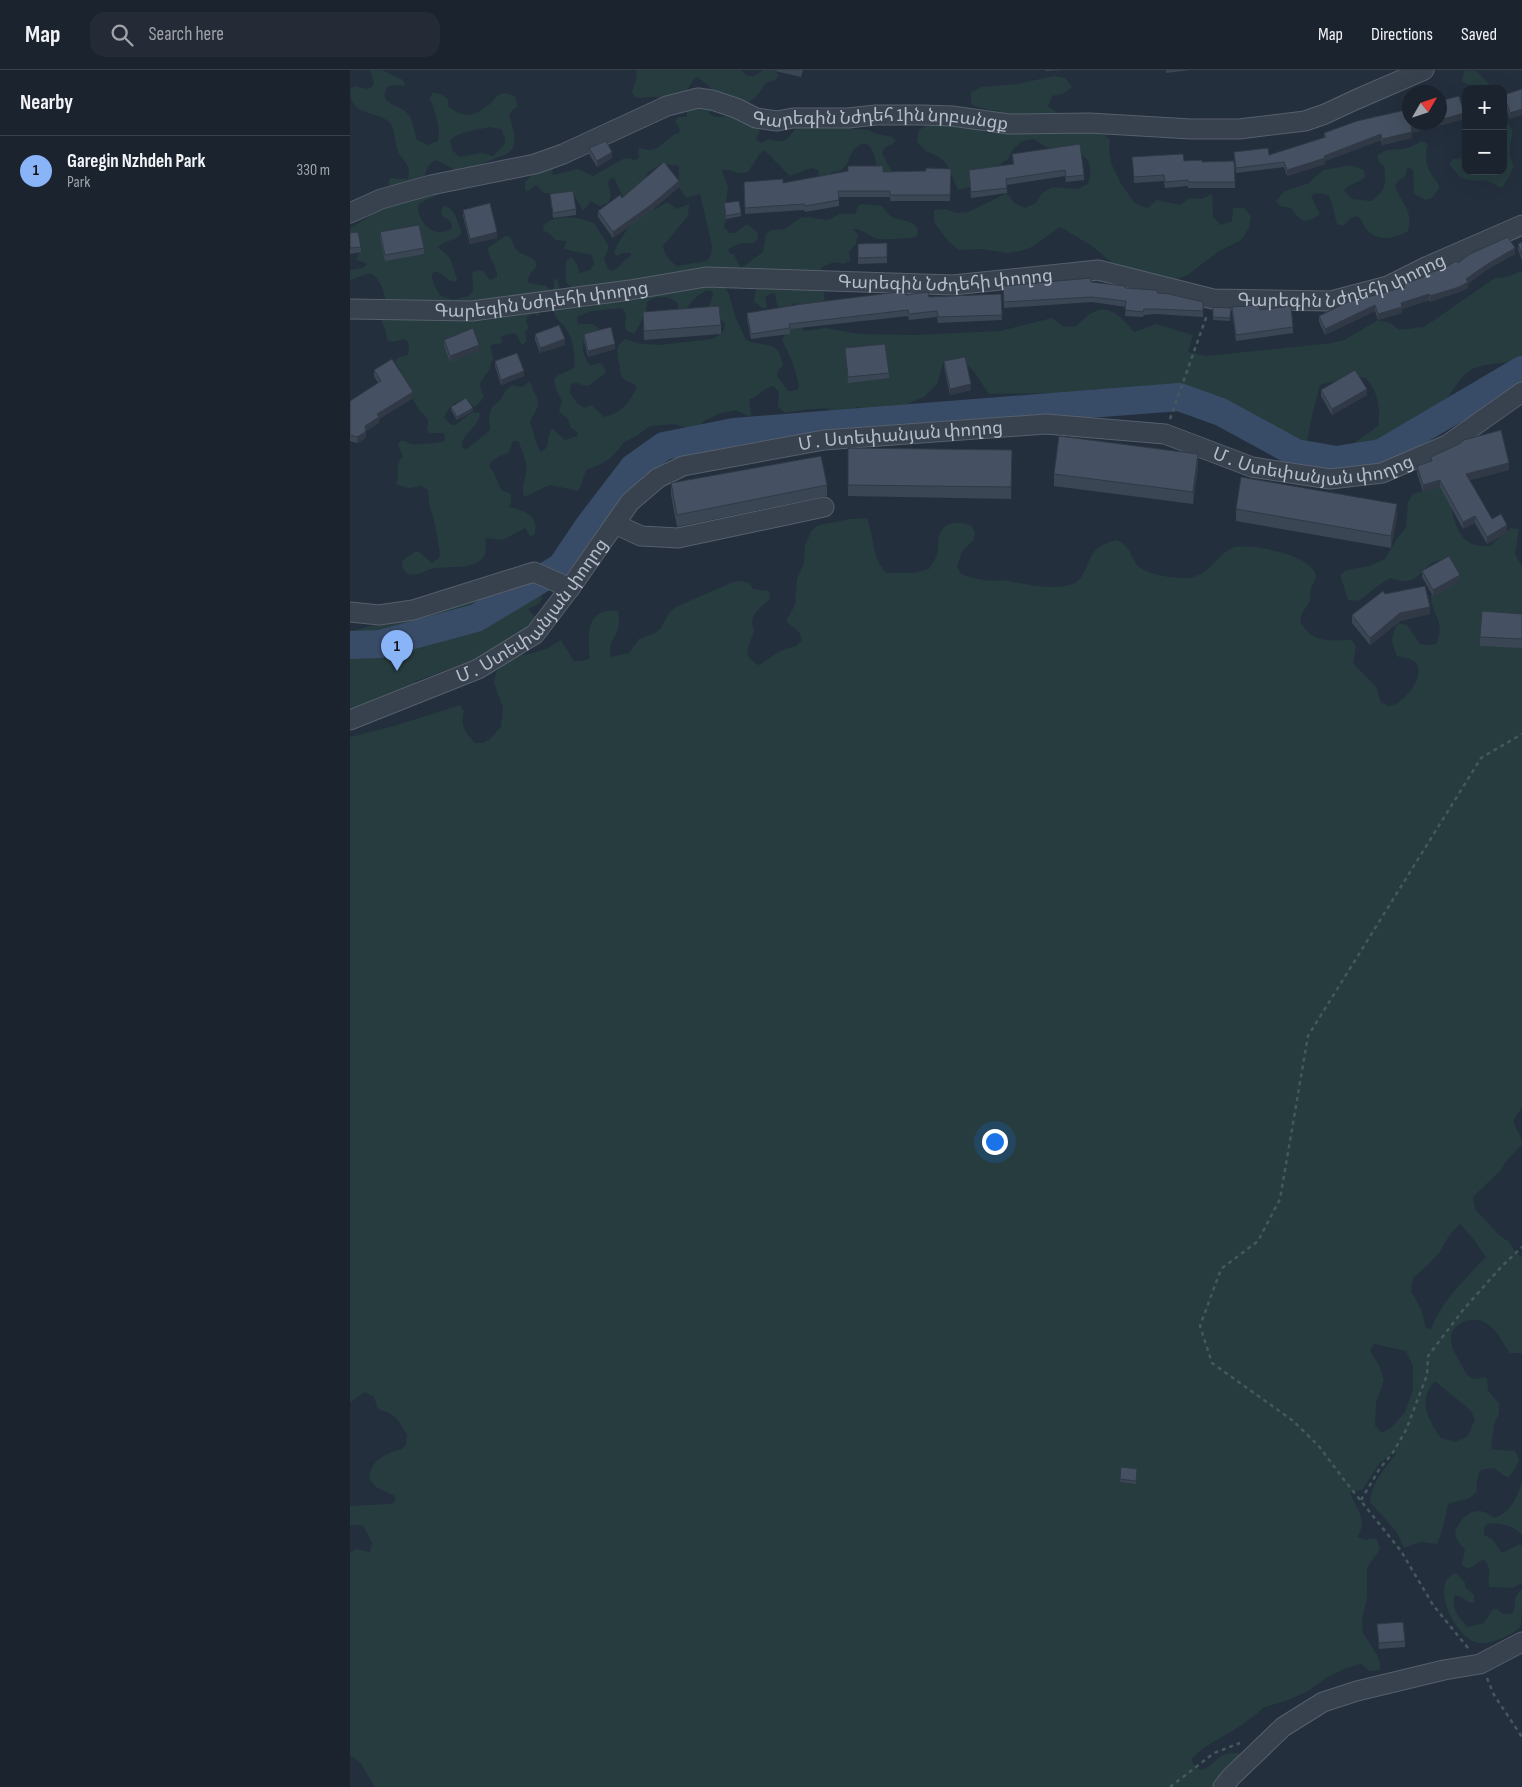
<!DOCTYPE html>
<meta charset="utf-8">
<style>
:root{--surface:#1b232e;--page:#242b36;--text:#f1f3f6;--muted:#a0a4aa;--line:#39404a;--accent:#8ab4f8}
body{margin:0;font-family:"Sofia Sans Condensed","Noto Sans Armenian",sans-serif;background:var(--page);color:var(--text)}
.controls{position:absolute;right:15px;top:15px;display:grid;overflow:hidden;border-radius:10px;box-shadow:0 5px 20px #0002}
.controls button{width:45px;height:45px;display:grid;place-items:center;padding:0;border:0;border-bottom:1px solid var(--line);background:var(--surface);color:var(--text);font:25px sans-serif}
.compass{position:absolute;left:1052px;top:15px;width:45px;height:45px;border-radius:50%;background:var(--surface);box-shadow:0 5px 20px #0002;rotate:51deg}
.you{position:absolute;left:644px;top:1071px;width:18px;height:18px;margin:-12px;border:4px solid #fff;border-radius:50%;background:#1a73e8;box-shadow:0 0 0 8px #1a73e833}
.badge{display:grid;place-items:center;width:32px;height:32px;border-radius:50%;background:var(--accent);color:#111;font-size:16px;font-weight:700}
.pin{position:absolute;translate:-50% -41px;filter:drop-shadow(0 1px 2px #0008)}
.pin::after{content:'';position:absolute;top:26px;width:18px;height:15px;background:inherit;clip-path:polygon(0 0,100% 0,50% 100%)}
.list{margin:0;padding:0;list-style:none}
h2{display:flex;justify-content:space-between;align-items:center;height:65px;margin:0;padding:0 20px;font-size:21px}
h2 small{font-size:16px;font-weight:400;color:var(--muted)}
.list li{display:grid;grid-template-columns:32px 1fr auto;gap:15px;align-items:center;box-sizing:border-box;height:70px;padding:0 20px;border-top:1px solid var(--line)}
.list b{display:block;font-size:19px;white-space:nowrap}
.list p{margin:0;font-size:16px;white-space:nowrap;color:var(--muted)}
.list em{font-size:16px;font-style:normal;color:var(--muted)}
.icon{flex:none;width:28px;height:28px;fill:none;stroke:currentColor;stroke-width:2;stroke-linecap:round;stroke-linejoin:round}
.map{position:relative;flex:none;width:1172px;height:1717px;overflow:hidden}
header{display:flex;align-items:center;gap:30px;box-sizing:border-box;height:70px;padding:0 25px;background:var(--surface);border-bottom:1px solid var(--line)}
header strong{font-size:24px}
nav{display:flex;gap:28px;margin-inline-start:auto;font-size:18px}
.search{width:350px;height:45px;background:var(--page);display:flex;align-items:center;gap:12px;box-sizing:border-box;padding:0 18px;border-radius:15px;color:var(--muted);font-size:19px}
main{display:flex}
aside{flex:1;background:var(--surface)}
.map>svg:first-child{display:block}
.green{fill:#263c3f;fill-rule:evenodd}
.lines{fill:none;stroke-linecap:round;stroke-linejoin:round}
.river{stroke:#394c67;stroke-width:28}
.minor-casing{stroke:#565f6c;stroke-width:21}
.path{stroke:#44595c;stroke-width:2.5;stroke-dasharray:4 4;stroke-linecap:butt}
.minor{stroke:#38414e;stroke-width:19}
.wall{fill:#3b4654}
.shaded-wall{fill:#303945}
.building{fill:#455162;stroke:#303945}
.labels{text-anchor:middle;dominant-baseline:central;stroke-width:4.5;stroke-linejoin:round;paint-order:stroke}
.street-label{font-size:18px;fill:#b4bcc9;stroke:#1d2633}
</style>
<header>
<strong>Map</strong>
<div class="search"><svg class="icon" aria-label="search" viewBox="0 0 24 24"><circle cx="10" cy="10" r="6"/><path d="M15 15l6 6"/></svg>Search here</div>
<nav><a>Map</a><a>Directions</a><a>Saved</a></nav>
</header>
<main>
<aside>
<h2>Nearby<small></small></h2>
<ul class="list">
<li><span class="badge">1</span><div><b>Garegin Nzhdeh Park</b><p>Park</p></div><em>330 m</em></li>
</ul>
</aside>
<div class="map">
<svg width="1172" height="1717" viewBox="0 0 1172 1717">
<rect width="100%" height="100%" fill="#242f3e"/>
<!-- green -->
<g class="green">
<path d="M20 0H32L53 10 55 16 43 15 37 17C27 37 53 33 60 47 64 54 64 62 67 70L78 75 88 71C91 57 85 41 80 29L82 23C89 23 93 25 98 29V36C114 49 123 47 140 34 144 31 146 25 151 24 156 22 161 25 166 27L167 37 162 40 159 45C163 59 171 77 155 85L119 98 107 101 86 90C76 95 76 101 74 110L44 117 38 114 40 108 58 109C58 105 60 101 58 97 56 91 50 87 48 81 44 72 46 58 38 51 22 39 0 47 0 19L5 16 17 19 22 17 24 12ZM140 57 151 59 155 68V74L143 86 131 83 110 87 103 81 100 71C108 61 128 60 140 57Z"/>
<path d="M286 0H390L398 6H404L413 0H424L429 5 425 10 416 13 406 27 397 33 374 29 348 7 343 10C341 17 329 29 320 30 314 30 307 26 300 27 295 27 290 29 285 27L282 22 287 6Z"/>
<polygon points="1115,0 1126,1 1144,19 1127,19 1111,11"/>
<path d="M703 6 715 8 722 17 713 24 702 26 698 37 719 49 752 62 760 70 759 81 761 93 771 114 785 133 797 138 807 130 830 135 840 128 852 129 862 124 863 147 871 155 882 151 883 138H894L901 146 899 158 891 170 869 181 839 204 817 214 761 192 742 176 710 157 682 177 670 181 658 183 632 179 609 180 599 172 584 152V140L596 139 606 143 618 142 657 123 664 133 675 138 686 133 692 123 703 117 727 119 738 114C750 75 715 85 694 76 691 74 687 71 684 69L672 71 664 78 658 89 628 109 620 117 608 120 596 93 587 86 576 81 567 72 569 60 579 54 604 49 636 63 648 62 658 58 659 54 654 43C643 39 632 40 621 34V22L632 17 668 14Z"/>
<path d="M340 36 367 40 359 42V44C374 52 384 40 395 45 401 47 405 55 410 60L406 69 411 73 419 69C440 75 434 69 448 57L497 54 503 59 519 60 524 63 542 67 546 70 544 73 535 77 532 83 543 104 541 109C538 106 530 102 528 98 524 90 525 76 514 73 492 81 505 103 481 102L479 109H469L468 100 461 98 440 106 415 81 411 82 398 102C386 106 382 98 372 100L378 117 376 132 378 143 374 157 380 163H385L397 154 407 162 408 168 404 173H391L378 179 379 183 384 185 391 198 413 182 416 164 422 160 435 159 450 148 458 147 477 150 481 149 489 144H505L508 136 512 134 532 136C535 139 537 143 539 145 548 153 568 147 568 164L565 167C561 168 531 170 528 169 520 167 511 158 503 159L508 165 506 174 499 182 500 191 494 194 484 192 472 197 471 202 475 233 448 234 444 233 441 235 442 240 454 261 475 258 509 264 565 265 650 261 702 248 712 256 725 257C731 252 737 245 744 242 761 233 774 251 784 262L806 254 843 265 838 282 856 286 982 273 994 270 1028 250 1040 253 1049 260 1074 257 1145 208 1157 207 1172 201V291C1158 293 1135 293 1122 299 1109 305 1092 340 1080 354 1065 369 1037 383 1018 393L998 378C1008 369 1019 364 1028 356 1031 337 1028 323 1016 308L1005 306 970 315 961 350 957 372 901 352 857 339 829 327 749 319 715 323 639 324 622 299 609 290 593 294 587 314 574 327 547 338 527 341 507 337 501 342 490 345C486 344 483 340 479 339 475 337 440 341 435 343L428 337 429 322 423 316C412 319 408 327 399 329L401 344 400 347 386 340 371 343 354 351 348 358 342 360 325 354 300 356 288 365 274 372C263 389 255 393 236 400L230 418 228 421 200 415 174 427C171 418 175 411 176 402 178 392 172 380 168 371H163L159 382C152 386 143 388 139 396L144 403 151 420 161 424V432L159 437C174 440 191 447 184 465L180 466 175 458 153 470 137 468 135 469C142 503 106 495 85 498 76 499 67 507 59 504 53 502 52 496 52 491L65 482H69L82 493 89 488 90 484 85 454 79 434 78 420 71 416 58 418 46 414C51 404 43 398 53 386L48 375 50 371C56 370 56 373 61 374 67 375 89 373 94 371L95 366 93 363H80L77 360 78 351 76 347 70 341 62 328 55 321 50 300 45 292 47 288 58 285C59 278 60 274 55 269L42 272 37 270 36 261 31 251 38 247C36 232 35 214 22 204H17L0 210V200L12 198 17 195 16 193 6 190 12 175 8 168H0V159L40 132 94 122C89 125 72 131 69 135 64 145 83 173 102 158V154L98 149 92 146 91 142 93 136C107 138 106 152 112 162 107 171 95 170 88 177L100 188 107 209 105 212C95 211 92 200 83 202 80 210 86 219 91 226L103 230 119 226 123 220 122 203 127 200 133 201 140 210 147 207C148 197 138 189 138 178L155 166H159C164 171 162 177 169 182 173 185 188 188 186 196 185 202 178 201 178 213L196 216 202 221 204 217V208L208 211 210 222 192 238 188 247 184 243 177 247 176 253 179 256 177 260 175 261 177 271 172 275 167 265 163 263 151 266 152 273 140 275 143 288 139 300 130 313C131 330 140 322 125 337 122 336 121 333 118 332 107 327 98 339 94 347L101 355H105L122 342 130 343C129 356 117 361 112 372L113 378 117 379 140 360 139 346 142 337 150 330 156 320 162 315 172 317 179 312 182 315C183 324 186 323 188 330 190 338 182 345 180 353 185 362 185 374 191 382 201 377 196 367 202 359L204 360 215 370 227 366 228 362C214 355 223 354 216 347 214 345 211 344 209 342L212 331 206 320 204 309C209 302 219 303 225 296 224 283 224 270 216 259 212 253 202 247 204 239 206 232 218 225 224 220L216 212V191L221 187C228 192 227 198 230 203L240 200 244 194 242 185 214 179 217 171 205 170 200 164 194 161 193 156C206 143 228 147 244 153L258 175V179L254 189 258 199 262 201 266 199 281 185 280 183H273L267 186 264 183C265 177 277 160 281 153L274 129 264 108H261L258 112 261 126 258 133 250 136 241 131 233 141 223 123H194L186 115 177 121 175 119V112L189 97 204 95 202 103 203 105 228 99 243 106 273 89 281 88 283 91 289 88 288 80 289 78C293 79 297 80 301 80 313 78 318 65 329 63L330 60 325 51 328 47H337V40ZM311 94 329 96V117L336 128 350 124 362 176 361 185 357 191 327 196C320 191 314 185 313 176L338 146 339 134 327 139 317 132 306 139 293 141 288 126 297 103ZM375 217H409L405 223 404 232 414 239 417 236 415 227 421 223 425 224C426 228 426 233 428 236 434 253 441 250 432 271 441 285 445 300 449 316L447 320 438 321 427 306 428 301 433 295C428 269 416 278 396 270L385 246 379 224ZM357 220 362 221 363 224 358 242 374 252C377 261 370 265 362 269L308 275 291 274 275 269C263 277 268 287 270 298 270 303 270 305 274 309 278 313 283 312 287 317 278 334 273 342 254 347L241 335 234 338 228 334 220 323 221 315 224 312 236 316 240 315 256 302 253 295 249 293 241 296C234 288 231 280 234 270L248 262 249 258 242 254H229L227 251V247L242 241 272 238 276 245 275 258 277 261 284 264 296 244 297 232C306 225 321 225 328 234V243H336C339 231 347 226 357 220Z"/>
<polygon points="1153,49 1163,60 1159,83 1164,97 1152,118 1135,110 1123,111 1111,108 1099,94 1103,89 1116,88 1116,101 1153,101"/>
<path d="M1072 71 1078 74C1075 84 1075 94 1081 104 1084 109 1088 111 1089 118L1082 128 1076 130 1064 124 1063 100 1058 97 1055 107 1049 110 1045 115C1050 133 1064 139 1058 161 1046 168 1031 172 1019 162 1013 158 1014 150 1007 146L1001 148 993 156 987 154 981 130 978 125 966 123 961 126 970 144C955 154 952 153 941 138L930 136 926 131 935 121 959 113 973 100 997 96H1003L1014 100 1015 107C1009 113 1000 113 994 120L1002 129 1021 131C1037 120 1036 114 1034 96L1029 92 1027 86C1035 78 1043 80 1053 79 1060 78 1066 74 1072 71Z"/>
<path d="M1100 407C1100 426 1100 461 1120 473 1126 476 1134 476 1140 476L1161 458 1169 459 1165 484 1172 496V1037C1170 1041 1164 1047 1164 1051 1164 1058 1172 1064 1172 1074L1157 1090 1150 1101 1123 1127 1125 1139 1149 1165 1159 1172 1166 1183 1172 1187V1283H1160C1152 1273 1148 1260 1136 1253 1125 1245 1100 1253 1101 1269 1101 1279 1107 1285 1111 1294 1113 1298 1117 1307 1122 1308 1128 1310 1132 1306 1137 1308L1138 1320 1149 1334V1343L1144 1354 1141 1379 1165 1381 1169 1389 1166 1397 1159 1407 1155 1406 1144 1398 1131 1400C1127 1406 1126 1414 1127 1421 1119 1432 1109 1429 1098 1434L1093 1458 1087 1474 1070 1472 1054 1478 1046 1461 1020 1432C1021 1413 1035 1398 1046 1384L1044 1381 1030 1393 1012 1420 1003 1421 1000 1423C1006 1440 1019 1449 1007 1467L1016 1470 1024 1468 1027 1470 1030 1479 1017 1498V1528L1012 1549 1013 1563 1027 1585 1030 1593V1600L1019 1601 1011 1594 996 1598 976 1608 958 1621 938 1630 915 1637 892 1655 853 1678 841 1689C851 1713 862 1690 873 1685 878 1683 884 1683 890 1683L885 1691 865 1717H25L10 1692 0 1685V1483L6 1479 20 1482 22 1473 13 1455H0V1436L41 1434 45 1431V1426L26 1417 19 1409C21 1389 35 1384 52 1379L56 1375 57 1365C53 1359 49 1349 42 1345 31 1336 30 1348 24 1327L15 1322 0 1332V667L44 656 110 635 114 641C110 657 115 661 125 673H133L140 669 151 657 153 637 144 613 146 603 151 596 163 585 180 584 196 579 211 570 224 591H232L240 588C237 565 236 537 268 541 269 548 270 557 266 564 261 573 259 576 261 587L279 583 289 569 305 563 311 558 319 543 326 537 383 512 391 511 399 513 403 519 419 521 420 529C409 540 398 544 404 561 400 576 389 586 409 595L430 581 446 576 452 570 449 562 436 551 445 535 447 509 454 493 455 476 461 461 467 456 475 454 500 449 517 448C524 466 522 490 537 503H563L579 499C581 495 585 490 587 485 589 479 587 472 589 466 594 449 609 452 621 455L625 463 623 471 612 481 607 497 611 504C623 509 639 512 652 510 671 513 707 522 725 513 737 506 737 486 748 478 753 474 760 472 766 470 781 476 779 484 787 495 794 504 826 509 837 508 860 506 864 488 880 479 893 471 941 483 953 491 958 494 965 500 966 505 967 510 962 514 961 519 960 523 961 526 960 530 958 536 952 541 951 547 950 551 951 554 954 557 965 574 985 570 1002 570L1006 576 1003 593 1026 617 1031 632C1033 633 1035 635 1038 636 1052 637 1082 601 1062 590 1059 588 1052 588 1047 586 1041 573 1040 565 1048 553L1057 555 1070 574 1078 575 1086 574C1097 551 1080 544 1081 525L1087 519 1099 492C1076 484 1076 508 1057 511 1052 512 1046 510 1041 508L1033 512 1014 527 1006 531 998 530 990 505 996 500 1020 496 1035 489 1046 470 1056 457 1058 432 1063 424 1079 420ZM1110 1154 1124 1170 1136 1187C1115 1209 1092 1230 1081 1259L1076 1258 1071 1239 1061 1221 1063 1208C1072 1200 1081 1193 1089 1183 1097 1171 1098 1164 1110 1154ZM1024 1274 1056 1281 1063 1296V1320L1055 1342 1042 1357 1032 1363 1025 1355 1026 1332 1034 1311 1030 1297 1020 1281ZM1085 1311 1120 1340 1125 1349 1118 1366 1105 1372 1091 1368C1078 1349 1067 1331 1085 1311Z"/>
<path d="M174 514 179 516 192 526C191 535 186 536 178 539L186 548 182 559 145 587 123 590 66 611 53 635 0 647V562L16 557 72 546 99 539 124 524Z"/>
<path d="M1172 1412V1466C1167 1456 1147 1452 1137 1454L1134 1457V1465L1142 1469 1152 1483 1170 1474 1172 1476V1513L1162 1518 1140 1517C1135 1506 1145 1503 1134 1489 1126 1492 1121 1503 1112 1495L1115 1480 1107 1470 1105 1463C1108 1453 1117 1440 1129 1441 1134 1441 1141 1446 1145 1448 1161 1442 1167 1427 1172 1412Z"/>
<path d="M1106 1503 1115 1513V1517L1124 1525V1533C1116 1533 1113 1526 1105 1525 1100 1536 1109 1549 1118 1557L1134 1553 1143 1539H1147L1153 1544H1161C1169 1536 1160 1527 1172 1520 1172 1528 1172 1549 1171 1555 1168 1561 1158 1566 1152 1568 1145 1571 1137 1574 1129 1573 1109 1571 1083 1524 1099 1507 1101 1505 1104 1504 1106 1503Z"/>
</g>
<g class="lines">
<!-- river -->
<polyline class="river" points="0,575 30,574 126,548 211,497 238,457 283,398 314,376 384,362 829,327 871,342 946,383 986,390 1031,383 1172,300"/>
<defs>
<g id="minor">
<path id="s1" d="M0 143 31 129 81 115 185 94 213 84 317 36 348 28 362 30 386 38 406 48 427 51 443 48H498L526 45H572L602 46 659 54 739 53 841 59H889L955 51 975 44 1005 30 1074 0"/>
<path id="s2" d="M0 239 122 241 280 220 356 207 603 215 748 200 863 229 981 231 1038 216 1078 196 1172 155"/>
<polyline points="265,454 291,466 328,468 474,437"/>
<polyline points="0,542 29,545 63,540 184,502 220,518"/>
<path id="s3" d="M0 650 128 599 185 564 220 518 280 432 308 408 333 396 474 370 696 354 815 364 902 397 980 409 1032 403 1097 375 1172 322"/>
<polyline points="873,1717 881,1707 933,1657 973,1632 1007,1621 1094,1600 1130,1594 1172,1572"/>
</g>
</defs>
<!-- minor casing -->
<use href="#minor" class="minor-casing"/>
<!-- path -->
<g class="path">
<polyline points="820,349 857,245"/>
<polyline points="1011,1430 1030,1398 1042,1384 1056,1360 1077,1305 1078,1286 1113,1240 1152,1196 1172,1177"/>
<polyline points="1118,1578 1083,1535 1051,1481 995,1411 968,1375 942,1350 862,1293 850,1256 871,1199 908,1171 930,1129 958,966 1131,688 1172,664"/>
<polyline points="1137,1608 1144,1625 1172,1667"/>
<polyline points="820,1717 864,1683 890,1673"/>
</g>
<!-- minor -->
<use href="#minor" class="minor"/>
</g>
<!-- wall -->
<g class="wall">
<polygon points="425,0 453,0 451,7 425,1"/>
<polygon points="695,0 715,0 696,1"/>
<polygon points="816,0 841,0 816,3"/>
<polygon points="1172,19 1160,49 1154,31 1154,25"/>
<polygon points="1114,49 1062,63 1062,68 1032,75 1031,70 975,91 975,94 937,106 934,97 886,103 884,82 919,85 974,67 974,63"/>
<polygon points="239,78 262,88 247,97 239,84"/>
<polygon points="662,84 734,105 734,110 716,112 715,106 657,115 657,123 621,128 619,100 663,94"/>
<polygon points="782,87 852,92 884,91 885,118 838,118 838,116 815,118 814,111 784,113"/>
<polygon points="601,99 600,131 540,131 540,127 489,127 489,136 455,142 454,140 395,144 394,112 433,113 533,102 576,101"/>
<polygon points="329,117 302,140 263,168 248,147 248,141 272,128"/>
<polygon points="200,124 226,139 226,145 203,148"/>
<polygon points="374,133 391,143 391,146 376,149"/>
<polygon points="113,140 147,168 120,174 113,146"/>
<polygon points="30,162 74,178 74,184 35,191 30,168"/>
<polygon points="0,163 11,177 11,182 0,184"/>
<polygon points="1172,172 1172,191 1168,179 1168,174"/>
<polygon points="537,173 537,193 508,194 508,174"/>
<polygon points="1165,184 1136,200 1118,214 1118,218 1109,222 1080,232 1079,230 1052,239 1052,243 1028,250 1025,241 975,265 969,252 969,246 1054,217 1054,214 1108,193"/>
<polygon points="741,212 807,223 853,232 853,247 806,244 794,245 793,247 775,246 776,237 742,232 654,238 653,222"/>
<polygon points="651,224 652,250 588,253 587,247 559,250 558,246 440,259 440,264 401,269 397,249 397,243 556,225 579,227"/>
<polygon points="863,237 881,238 880,251 863,250"/>
<polygon points="882,237 910,240 943,257 943,263 886,271 882,242"/>
<polygon points="293,242 371,255 371,264 294,270"/>
<polygon points="185,264 215,275 190,283 185,270"/>
<polygon points="234,264 265,279 238,287 234,270"/>
<polygon points="94,270 129,281 100,292 94,276"/>
<polygon points="495,278 539,303 539,308 498,313"/>
<polygon points="145,291 174,306 151,315 145,296"/>
<polygon points="594,291 621,320 600,325 594,297"/>
<polygon points="24,300 63,328 29,349 29,353 16,361 16,366 14,369 7,373 0,371 0,331 28,313 24,306"/>
<polygon points="971,320 1017,325 982,345 971,326"/>
<polygon points="101,337 123,341 107,350 101,340"/>
<polygon points="498,378 662,380 661,429 498,426"/>
<polygon points="1081,387 1159,400 1120,410 1142,449 1157,463 1137,474 1125,453 1113,459 1090,417 1073,422 1067,403 1067,396 1081,392"/>
<polygon points="848,396 843,434 704,416 704,404"/>
<polygon points="321,413 477,415 477,426 327,457 321,425"/>
<polygon points="886,439 1047,445 1041,478 886,451"/>
<polygon points="1072,501 1110,511 1083,526 1072,507"/>
<polygon points="1035,524 1080,544 1050,551 1020,575 1002,553 1002,545"/>
<polygon points="1172,544 1172,578 1130,576 1130,567"/>
<polygon points="771,1397 787,1399 786,1414 770,1412"/>
<polygon points="1027,1554 1055,1571 1055,1577 1029,1579"/>
</g>
<!-- shaded-wall -->
<g class="shaded-wall">
<polygon points="1172,39 1172,45 1160,49 1160,43"/>
<polygon points="1114,43 1114,49 1062,63 1062,68 1032,75 1032,69 1061,57 1079,52 1090,52 1090,50"/>
<polygon points="1031,64 1031,70 975,91 975,94 937,106 937,100"/>
<polygon points="262,82 262,88 247,97 247,91"/>
<polygon points="329,111 329,117 302,140 263,168 263,162"/>
<polygon points="147,162 147,168 120,174 120,169"/>
<polygon points="1165,178 1165,184 1136,200 1118,214 1118,218 1109,222 1080,232 1080,226 1116,209 1136,195"/>
<polygon points="1079,224 1079,230 1052,239 1052,243 1028,250 1028,244 1051,233"/>
<polygon points="1025,235 1025,241 975,265 975,259"/>
<polygon points="215,269 215,275 190,283 190,278"/>
<polygon points="265,274 265,279 238,287 238,281"/>
<polygon points="129,275 129,281 100,292 100,286"/>
<polygon points="174,301 174,306 151,315 151,310"/>
<polygon points="621,314 621,320 600,325 600,319"/>
<polygon points="1017,319 1017,325 982,345 982,339"/>
<polygon points="63,322 63,328 29,349 29,353 16,361 16,366 14,369 7,373 7,367 15,356 27,344"/>
<polygon points="123,338 123,341 107,350 107,347"/>
<polygon points="848,384 848,396 843,434 843,422"/>
<polygon points="1159,393 1159,400 1116,411 1116,404"/>
<polygon points="1090,410 1090,417 1073,422 1073,415"/>
<polygon points="1047,434 1047,445 1041,478 1041,466"/>
<polygon points="1125,446 1125,453 1113,459 1113,452"/>
<polygon points="1157,455 1157,463 1137,474 1137,467"/>
<polygon points="1110,505 1110,511 1083,526 1083,520"/>
<polygon points="1080,537 1080,544 1050,551 1020,575 1020,568 1050,543"/>
</g>
<!-- building -->
<g class="building">
<polygon points="1172,19 1172,39 1160,43 1154,25"/>
<polygon points="1109,26 1114,43 1090,50 1090,31"/>
<polygon points="1060,39 1060,52 1079,52 1061,57 1062,62 1032,69 1031,64 974,86 975,88 937,100 934,92 886,98 884,82 918,78 919,85 976,67 974,63 1007,51"/>
<polygon points="256,71 262,82 247,91 239,78"/>
<polygon points="730,74 734,105 716,107 715,100 656,109 657,118 621,122 619,100 664,94 662,84"/>
<polygon points="833,84 834,91 852,90 852,92 884,91 885,112 838,112 838,110 815,112 814,105 784,107 782,87"/>
<polygon points="314,92 329,111 302,134 263,162 248,141 270,125 272,128"/>
<polygon points="498,96 533,96 533,102 576,101 576,98 601,99 600,125 540,125 540,121 488,121 489,130 455,136 454,134 395,138 394,112 433,109 433,113 498,101"/>
<polygon points="223,121 226,139 203,143 200,124"/>
<polygon points="389,131 391,143 376,146 374,133"/>
<polygon points="140,133 147,162 120,169 113,140"/>
<polygon points="69,155 74,178 35,185 30,162"/>
<polygon points="8,162 11,177 0,178 0,163"/>
<polygon points="1158,167 1165,178 1136,195 1116,209 1118,212 1109,217 1080,226 1079,224 1051,233 1052,237 1028,244 1025,235 975,259 969,246 998,232 1055,217 1054,214 1074,207 1074,205 1094,198 1106,191 1108,193 1120,184"/>
<polygon points="1172,172 1172,185 1168,174"/>
<polygon points="537,173 537,187 508,188 508,174"/>
<polygon points="741,208 741,212 775,216 775,218 804,220 808,221 807,223 819,224 853,232 853,241 806,239 794,239 793,242 775,240 776,231 742,227 654,232 653,216"/>
<polygon points="556,221 556,225 578,222 579,227 651,224 652,245 588,247 587,241 559,244 558,240 439,254 440,258 401,264 397,243 452,234"/>
<polygon points="909,235 910,240 941,236 943,257 886,265 882,237"/>
<polygon points="369,236 371,255 294,261 293,242"/>
<polygon points="863,237 881,238 880,248 863,247"/>
<polygon points="209,255 215,269 190,278 185,264"/>
<polygon points="261,257 265,274 238,281 234,264"/>
<polygon points="123,258 129,275 100,286 94,270"/>
<polygon points="535,274 539,303 498,307 495,278"/>
<polygon points="167,283 174,301 151,310 145,291"/>
<polygon points="615,287 621,314 600,319 594,291"/>
<polygon points="42,289 63,322 27,344 29,347 15,356 16,360 14,363 7,367 0,365 0,331 31,311 24,300"/>
<polygon points="1005,300 1017,319 982,339 971,320"/>
<polygon points="116,328 123,338 107,347 101,337"/>
<polygon points="1151,360 1159,393 1116,404 1142,449 1151,444 1157,455 1137,467 1125,446 1113,452 1090,410 1073,415 1067,396 1082,391 1081,387 1109,374 1114,370"/>
<polygon points="709,366 848,384 843,422 704,404"/>
<polygon points="498,378 662,380 661,417 498,415"/>
<polygon points="471,386 477,415 327,445 321,413"/>
<polygon points="891,407 1047,434 1041,466 886,439"/>
<polygon points="1099,486 1110,505 1083,520 1072,501"/>
<polygon points="1075,516 1080,537 1050,543 1020,568 1002,545 1033,521 1035,524"/>
<polygon points="1132,541 1172,544 1172,569 1130,567"/>
<polygon points="771,1397 787,1399 786,1411 770,1409"/>
<polygon points="1053,1552 1055,1571 1029,1573 1027,1554"/>
</g>
<g class="labels">
<!-- street labels -->
<g class="street-label">
<text stroke="none"><textPath href="#s1" startOffset="555">Գարեգին Նժդեհ 1ին նրբանցք</textPath></text>
<text stroke="none"><textPath href="#s2" startOffset="598">Գարեգին Նժդեհի փողոց</textPath></text>
<text stroke="none"><textPath href="#s2" startOffset="1002">Գարեգին Նժդեհի փողոց</textPath></text>
<text stroke="none"><textPath href="#s2" startOffset="192">Գարեգին Նժդեհի փողոց</textPath></text>
<text stroke="none"><textPath href="#s3" startOffset="652">Մ․ Ստեփանյան փողոց</textPath></text>
<text stroke="none"><textPath href="#s3" startOffset="1072">Մ․ Ստեփանյան փողոց</textPath></text>
<text stroke="none"><textPath href="#s3" startOffset="218">Մ․ Ստեփանյան փողոց</textPath></text>
</g>
</g>
</svg>
<div class="controls">
<button>+</button>
<button>−</button>
</div>
<svg class="compass" viewBox="-18 -18 36 36"><path d="M0-13l5 13h-10z" fill="#e53935"/><path d="M0 13l5-13h-10z" fill="#a0a4aa"/></svg>
<div class="you"></div>
<div class="pin badge" style="left:47px;top:601px">1</div>
</div>
</main>
